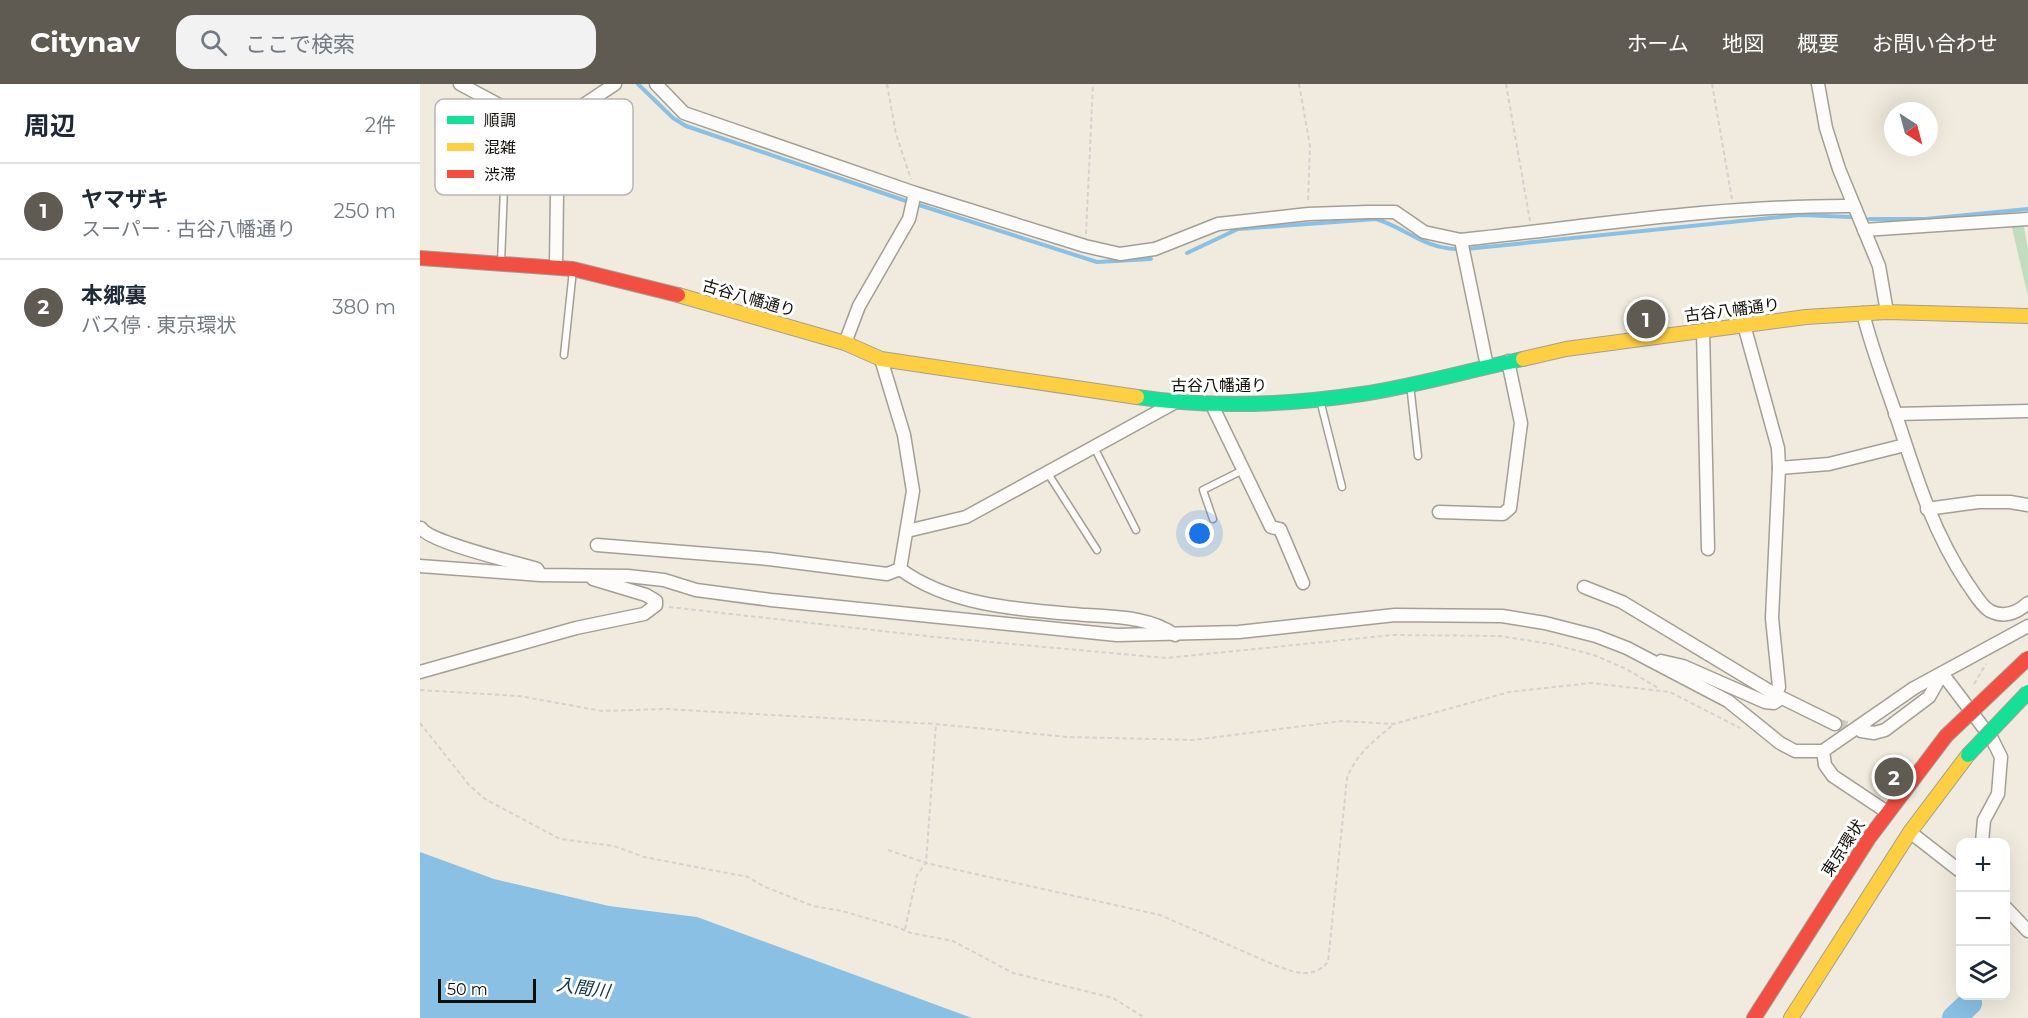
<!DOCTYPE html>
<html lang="ja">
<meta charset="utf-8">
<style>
:root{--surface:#fff;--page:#f2f2f3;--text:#1f2937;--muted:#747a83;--line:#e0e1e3;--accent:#5f5b53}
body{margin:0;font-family:Montserrat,"Noto Sans JP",sans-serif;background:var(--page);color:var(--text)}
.controls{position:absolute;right:18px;bottom:18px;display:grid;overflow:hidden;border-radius:12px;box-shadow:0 6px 24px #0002}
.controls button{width:54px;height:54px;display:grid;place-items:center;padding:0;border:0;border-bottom:2px solid var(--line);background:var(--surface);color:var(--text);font:30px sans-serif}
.compass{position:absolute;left:1464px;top:18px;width:54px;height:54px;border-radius:50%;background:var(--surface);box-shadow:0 6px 24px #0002;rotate:144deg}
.scale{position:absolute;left:18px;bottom:15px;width:98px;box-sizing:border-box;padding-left:6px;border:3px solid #110d07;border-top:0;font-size:16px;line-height:21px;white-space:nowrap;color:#110d07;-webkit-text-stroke:4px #fff;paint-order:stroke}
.you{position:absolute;left:780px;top:450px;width:21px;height:21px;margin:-15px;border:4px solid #fff;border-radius:50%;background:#1a73e8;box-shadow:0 0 0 9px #1a73e833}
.badge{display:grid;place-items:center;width:39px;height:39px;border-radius:50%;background:var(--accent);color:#fff;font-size:20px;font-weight:700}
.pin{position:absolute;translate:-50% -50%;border:3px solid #fff;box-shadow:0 2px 6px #0006}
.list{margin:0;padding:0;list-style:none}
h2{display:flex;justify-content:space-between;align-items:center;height:78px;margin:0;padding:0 24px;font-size:26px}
h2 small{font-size:20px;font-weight:400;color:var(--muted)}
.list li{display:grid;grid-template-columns:39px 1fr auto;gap:18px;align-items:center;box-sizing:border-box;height:96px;padding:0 24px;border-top:2px solid var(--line)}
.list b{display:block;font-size:22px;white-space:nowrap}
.list p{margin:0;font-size:20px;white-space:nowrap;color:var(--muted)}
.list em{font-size:20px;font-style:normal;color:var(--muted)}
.icon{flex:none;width:33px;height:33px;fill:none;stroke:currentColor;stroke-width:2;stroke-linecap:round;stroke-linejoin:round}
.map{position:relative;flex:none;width:1608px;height:934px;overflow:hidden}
header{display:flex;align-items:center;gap:36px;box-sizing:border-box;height:84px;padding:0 30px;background:var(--accent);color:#fff}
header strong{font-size:28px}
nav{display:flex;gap:33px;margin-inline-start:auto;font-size:21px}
.search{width:420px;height:54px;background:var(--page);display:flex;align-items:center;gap:15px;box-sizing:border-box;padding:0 21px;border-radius:18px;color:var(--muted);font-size:22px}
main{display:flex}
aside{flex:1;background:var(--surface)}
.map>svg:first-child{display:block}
.green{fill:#c2dcbf}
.water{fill:#8ac0e4}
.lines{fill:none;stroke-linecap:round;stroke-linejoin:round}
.stream{stroke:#8ac0e4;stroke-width:4}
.river{stroke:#8ac0e4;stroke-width:24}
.street-tunnel{stroke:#cfcabf;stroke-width:12;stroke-dasharray:12 6;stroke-linecap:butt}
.lane-casing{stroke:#a49f96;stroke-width:9}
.street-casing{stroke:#a49f96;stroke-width:15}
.fast-casing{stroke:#a49f96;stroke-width:16}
.slow-casing{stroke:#a49f96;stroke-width:16}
.jam-casing{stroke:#a49f96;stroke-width:16}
.path{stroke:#d3d2ce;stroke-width:2;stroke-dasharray:4.5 3;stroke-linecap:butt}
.lane{stroke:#fdfcfa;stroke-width:6}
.street{stroke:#fdfcfa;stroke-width:12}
.fast{stroke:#16e098;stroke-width:14}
.slow{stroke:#ffcf43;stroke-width:14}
.jam{stroke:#f24e42;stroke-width:14}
.fast-bridge-casing{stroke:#a49f96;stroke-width:16;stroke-linecap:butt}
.jam-bridge-casing{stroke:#a49f96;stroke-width:16;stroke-linecap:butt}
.fast-bridge{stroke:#16e098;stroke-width:14}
.jam-bridge{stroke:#f24e42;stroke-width:14}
.labels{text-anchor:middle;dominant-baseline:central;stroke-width:6;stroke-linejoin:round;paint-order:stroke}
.street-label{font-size:16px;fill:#110d07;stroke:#fff}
.water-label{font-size:18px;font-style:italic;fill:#12344c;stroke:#fff}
.key{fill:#fff;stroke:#b8b6b5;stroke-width:1.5}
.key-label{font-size:16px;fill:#110d07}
</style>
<header>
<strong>Citynav</strong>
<div class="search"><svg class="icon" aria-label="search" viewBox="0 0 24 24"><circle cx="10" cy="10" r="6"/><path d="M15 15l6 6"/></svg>ここで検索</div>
<nav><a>ホーム</a><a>地図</a><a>概要</a><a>お問い合わせ</a></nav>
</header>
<main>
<aside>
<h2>周辺<small>2件</small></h2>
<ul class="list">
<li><span class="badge">1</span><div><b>ヤマザキ</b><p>スーパー · 古谷八幡通り</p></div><em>250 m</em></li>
<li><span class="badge">2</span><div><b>本郷裏</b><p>バス停 · 東京環状</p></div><em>380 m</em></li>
</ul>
</aside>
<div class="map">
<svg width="1608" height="934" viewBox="0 0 1608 934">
<rect width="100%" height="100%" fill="#f1ebdf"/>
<!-- green -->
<polygon class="green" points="1603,138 1608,166 1608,212 1591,140"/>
<!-- water -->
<polygon class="water" points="0,768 74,795 189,822 277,833 552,934 0,934"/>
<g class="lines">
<!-- stream -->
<g class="stream">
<polyline points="218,0 253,34 266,42 489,118"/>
<polyline points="499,121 677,178 731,175"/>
<polyline points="1449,135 1505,135 1608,125"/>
<polyline points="1046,165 1380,131 1431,133"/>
<path d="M767 169 818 145 956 135C986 144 1003 164 1036 165"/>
</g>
<!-- river -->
<polyline class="river" points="1534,934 1550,919"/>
<!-- street-tunnel -->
<polyline class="street-tunnel" points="1415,640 1441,647"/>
<defs>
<g id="lane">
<polyline points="81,179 84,104"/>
<polyline points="144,271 153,186"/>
<polyline points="990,300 998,372"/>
<polyline points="900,316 922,403"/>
<polyline points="674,363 716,446"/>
<polyline points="627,388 677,466"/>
<polyline points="793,435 783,406 823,386"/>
</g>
<g id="street">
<polyline points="40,0 122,44 138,38 195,0"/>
<path d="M236 0 264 29 495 109 665 162 700 170 735 165 798 140 888 130 948 128H975L1004 148 1041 156C1171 142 1302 121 1433 122"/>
<polyline points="1398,0 1406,44 1419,85 1459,182 1467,228"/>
<polyline points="1444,146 1608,135"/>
<polyline points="1041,156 1067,282"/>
<polyline points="136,183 138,38"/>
<path d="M1443 229C1451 262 1463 293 1474 325 1494 386 1511 445 1547 499 1554 508 1560 521 1570 527 1584 534 1597 529 1608 519"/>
<polyline points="1324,241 1358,364 1359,384 1352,534 1359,603 1356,611 1415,640"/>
<polyline points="1283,246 1288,465"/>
<polyline points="425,259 439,222 489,135 495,109"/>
<path d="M461 275 484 351 493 407 480 485C531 523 605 526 666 531 696 533 730 533 755 551"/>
<polyline points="791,319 851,443 860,445 883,499"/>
<polyline points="1475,330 1608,327"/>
<polyline points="1359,384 1409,380 1485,361"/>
<polyline points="1507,425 1558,418 1590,418 1608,421"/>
<polyline points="1019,428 1083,430 1090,424 1101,339 1088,277"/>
<path d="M1 444C11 459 95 478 117 485L120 490"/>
<polyline points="487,447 546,433 754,319"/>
<polyline points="177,461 349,475 467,490 480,485"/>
<polyline points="0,482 120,491 208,492 244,496 276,506 351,516 697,551 819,548 975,531 1082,532 1125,539 1176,552 1207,564 1308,617 1360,659 1375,667 1403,667 1494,604 1608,542"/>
<polyline points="1164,503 1202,518 1356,611"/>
<polyline points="1241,577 1263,582 1345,618 1354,619 1361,614"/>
<polyline points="0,588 156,544 224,530 236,521 236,517 226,511 173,495"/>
<polyline points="1522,589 1572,655 1581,673 1578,710 1564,736 1562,758"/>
<polyline points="1441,647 1454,649 1465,646 1509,613 1522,590"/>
<polyline points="1403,667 1405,681 1413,692 1467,728"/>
<polyline points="1490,748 1540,787"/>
<polyline points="1586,824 1608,847"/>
</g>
<path id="fast" d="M717 313C790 324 869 321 942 310 996 302 1050 286 1103 275"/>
<g id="slow">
<polyline points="258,211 425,259 461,275 717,313"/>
<polyline points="1103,275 1146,265 1386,233 1467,228 1608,232"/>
<polyline points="1371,934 1490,748 1548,671"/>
</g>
<g id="jam">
<polyline points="0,174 153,185 258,211"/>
<polyline points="1334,934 1449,754 1526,652"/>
</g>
</defs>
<!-- lane casing -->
<use href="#lane" class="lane-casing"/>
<!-- street casing -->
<use href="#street" class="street-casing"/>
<!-- fast casing -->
<use href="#fast" class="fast-casing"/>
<!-- slow casing -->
<use href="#slow" class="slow-casing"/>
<!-- jam casing -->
<use href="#jam" class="jam-casing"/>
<!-- path -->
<g class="path">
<polyline points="467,0 476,50 491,95"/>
<polyline points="879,0 890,62 888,118"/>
<polyline points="1086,0 1110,137"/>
<polyline points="1292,0 1312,115"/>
<polyline points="666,150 673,0"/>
<polyline points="249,523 515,553 746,574 973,551 1079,552 1131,560 1174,571 1206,585 1240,605"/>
<polyline points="1554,600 1566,580"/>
<polyline points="0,606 99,612 182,627 244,625 516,640 648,653 774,656 922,637 974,640 1089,608 1171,599 1250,608 1320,644"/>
<polyline points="0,639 49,701 65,715 140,755 194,762 224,773 328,793 343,802 393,822 422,827 477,843 491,849 533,857 593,889 693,914 725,934"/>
<polyline points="1461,704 1483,676"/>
<path d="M468 766 506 779 740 831 857 882C876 889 893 895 908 878L927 694C936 670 955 656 974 640"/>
<polyline points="485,845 497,791 506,779 516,640"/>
</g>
<!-- lane -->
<use href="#lane" class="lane"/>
<!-- street -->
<use href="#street" class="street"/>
<!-- fast -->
<use href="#fast" class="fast"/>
<!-- slow -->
<use href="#slow" class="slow"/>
<!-- jam -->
<use href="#jam" class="jam"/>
<defs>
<polyline id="fast-bridge" points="1548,671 1608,608"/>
<polyline id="jam-bridge" points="1526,652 1608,574"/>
</defs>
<!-- fast-bridge casing -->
<use href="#fast-bridge" class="fast-bridge-casing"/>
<!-- jam-bridge casing -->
<use href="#jam-bridge" class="jam-bridge-casing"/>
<!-- fast-bridge -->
<use href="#fast-bridge" class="fast-bridge"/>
<!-- jam-bridge -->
<use href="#jam-bridge" class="jam-bridge"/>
</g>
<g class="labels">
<!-- street labels -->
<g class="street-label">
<text transform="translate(329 214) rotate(16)">古谷八幡通り</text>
<text transform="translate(1312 226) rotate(-7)">古谷八幡通り</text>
<text x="799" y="301">古谷八幡通り</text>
<text transform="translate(1423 764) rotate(-57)">東京環状</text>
</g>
<!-- water labels -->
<g class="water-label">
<text transform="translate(163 904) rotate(8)">入間川</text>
</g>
</g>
<!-- legend -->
<rect x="15" y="15" width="198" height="96" rx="9" class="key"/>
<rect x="27" y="32" width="27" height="8" fill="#16e098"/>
<rect x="27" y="59" width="27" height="8" fill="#ffcf43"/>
<rect x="27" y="86" width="27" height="8" fill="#f24e42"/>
<g class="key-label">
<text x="64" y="42">順調</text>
<text x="64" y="69">混雑</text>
<text x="64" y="96">渋滞</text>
</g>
</svg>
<div class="controls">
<button>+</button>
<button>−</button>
<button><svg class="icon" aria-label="layers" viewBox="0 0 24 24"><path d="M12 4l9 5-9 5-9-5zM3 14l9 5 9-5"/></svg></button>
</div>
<svg class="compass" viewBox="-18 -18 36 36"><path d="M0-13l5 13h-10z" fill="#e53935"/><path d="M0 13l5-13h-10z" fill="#747a83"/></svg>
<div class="scale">50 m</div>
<div class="you"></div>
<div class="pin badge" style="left:1226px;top:235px">1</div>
<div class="pin badge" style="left:1474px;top:693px">2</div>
</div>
</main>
